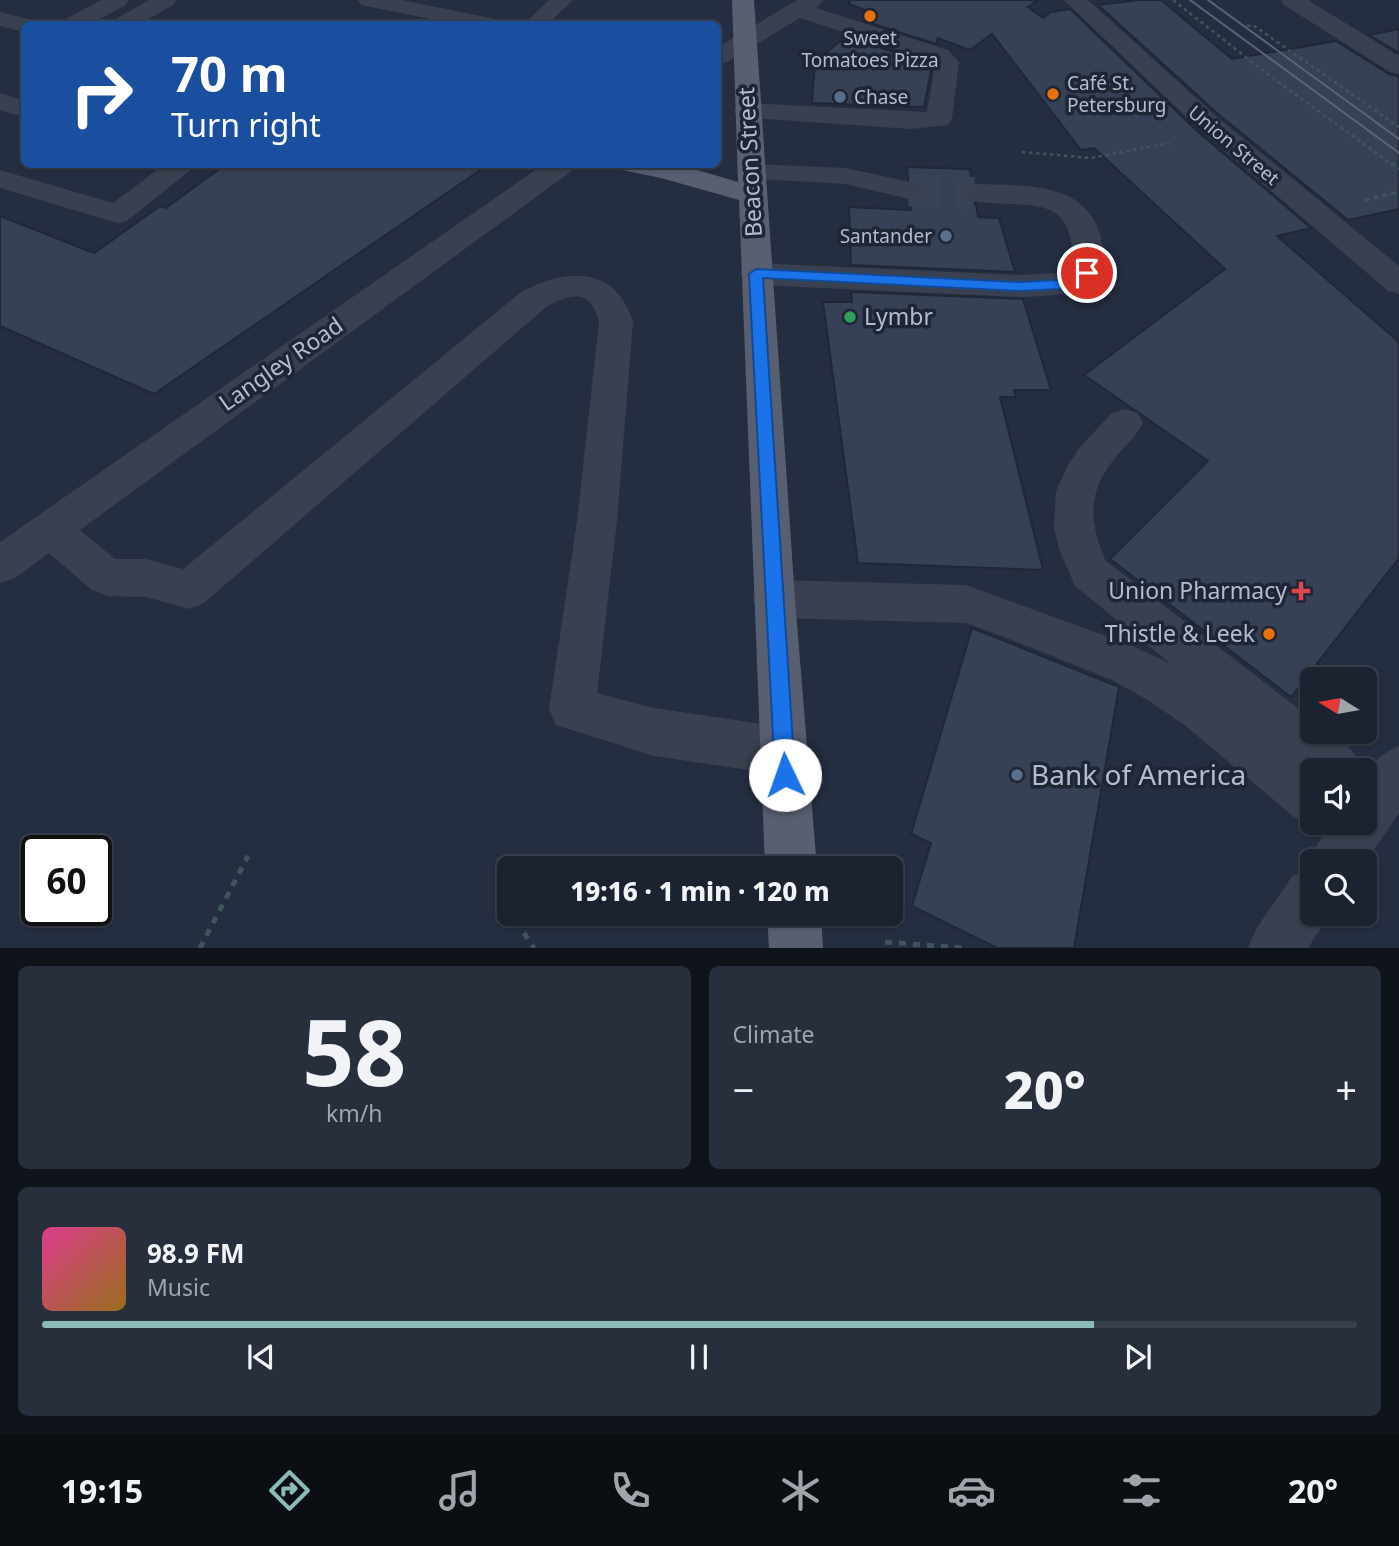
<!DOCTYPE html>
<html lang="en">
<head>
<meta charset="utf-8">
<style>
	:root { --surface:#1b2230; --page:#282f3c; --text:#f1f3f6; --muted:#a0a4ab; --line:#393f4c; --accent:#8bbbb9 }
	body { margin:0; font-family:"Noto Sans",sans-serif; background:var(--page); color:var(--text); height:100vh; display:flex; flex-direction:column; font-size:26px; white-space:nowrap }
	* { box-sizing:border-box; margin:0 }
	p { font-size:23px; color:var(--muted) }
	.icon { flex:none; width:38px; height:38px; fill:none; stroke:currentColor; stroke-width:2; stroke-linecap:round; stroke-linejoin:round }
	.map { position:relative; height:948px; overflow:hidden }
	.drawer { display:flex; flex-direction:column; gap:18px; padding:18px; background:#0f131a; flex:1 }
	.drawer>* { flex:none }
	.top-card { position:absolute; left:21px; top:21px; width:700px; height:147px; border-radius:10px; box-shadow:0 2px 5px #0004,0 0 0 2px var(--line); background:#1a4fa0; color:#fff; overflow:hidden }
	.needle { width:46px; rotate:281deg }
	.buttons { position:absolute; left:1300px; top:667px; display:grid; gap:14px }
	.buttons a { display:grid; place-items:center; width:77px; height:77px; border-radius:10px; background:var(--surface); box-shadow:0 2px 5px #0004,0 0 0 2px var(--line); font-size:35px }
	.speed { position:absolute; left:21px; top:835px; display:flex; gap:14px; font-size:35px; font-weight:700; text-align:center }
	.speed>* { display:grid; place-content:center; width:91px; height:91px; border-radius:50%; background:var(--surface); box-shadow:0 2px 5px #0004,0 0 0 2px var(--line); line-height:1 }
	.speed .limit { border:4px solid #111; border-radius:10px; background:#fff; color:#111 }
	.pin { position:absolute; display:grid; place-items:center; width:60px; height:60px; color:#fff; margin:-30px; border:4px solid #fff; border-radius:50%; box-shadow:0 2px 7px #0007 }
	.me { position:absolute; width:77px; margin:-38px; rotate:357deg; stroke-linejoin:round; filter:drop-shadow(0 0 5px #0008) }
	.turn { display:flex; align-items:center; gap:24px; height:147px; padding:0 35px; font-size:32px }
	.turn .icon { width:91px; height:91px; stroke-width:2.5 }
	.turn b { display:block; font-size:49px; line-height:60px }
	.big { font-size:52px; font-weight:800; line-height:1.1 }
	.drawer .card { flex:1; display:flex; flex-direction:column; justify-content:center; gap:10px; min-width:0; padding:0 24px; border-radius:10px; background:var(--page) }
	.drawer .dial { align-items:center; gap:0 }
	.dial b { font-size:91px; line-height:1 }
	.song { display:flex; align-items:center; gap:21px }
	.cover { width:84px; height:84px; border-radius:10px; background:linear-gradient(135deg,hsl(330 70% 55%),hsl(40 70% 35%)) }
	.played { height:7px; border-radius:4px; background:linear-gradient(90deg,var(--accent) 80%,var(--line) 80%) }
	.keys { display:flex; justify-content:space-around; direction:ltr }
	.heat { display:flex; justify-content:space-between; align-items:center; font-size:38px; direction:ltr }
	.drawer .tiles { flex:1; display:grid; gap:18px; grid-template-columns:1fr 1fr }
	.card:last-child { grid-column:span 2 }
	.trip { position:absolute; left:497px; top:856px; width:406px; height:70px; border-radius:10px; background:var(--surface); box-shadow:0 2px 5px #0004,0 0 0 2px var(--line); font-weight:800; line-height:70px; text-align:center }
	.tab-bar { display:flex; height:112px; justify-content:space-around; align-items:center; background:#0b0e13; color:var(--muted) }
	.tab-bar .icon { width:49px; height:49px }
	.tab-bar .current { color:var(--accent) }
	.tab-bar b { font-size:32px; color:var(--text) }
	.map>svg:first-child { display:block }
	.building { fill:#364156; stroke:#202737; stroke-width:2 }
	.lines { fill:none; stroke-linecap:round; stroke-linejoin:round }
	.minor-tunnel { stroke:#3a4355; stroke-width:32; stroke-dasharray:32 16; stroke-linecap:butt }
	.path-far2 { stroke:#405559; stroke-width:2.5; stroke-dasharray:3.5 3.5; stroke-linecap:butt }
	.path-far1 { stroke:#405559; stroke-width:3.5; stroke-dasharray:4.5 4.5; stroke-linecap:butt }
	.path { stroke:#405559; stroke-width:5; stroke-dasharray:7 7; stroke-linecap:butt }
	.minor { fill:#394050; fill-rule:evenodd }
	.major { fill:#575f70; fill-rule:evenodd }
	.tram { stroke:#5b6477; stroke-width:2 }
	.route { fill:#1a73e8; stroke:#114b97; stroke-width:2 }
	.food-dot { fill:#e8710a; stroke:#1e2535; stroke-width:2.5 }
	.service-dot { fill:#5c6f8a; stroke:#1e2535; stroke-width:2.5 }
	.leisure-dot { fill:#2e9e5b; stroke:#1e2535; stroke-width:2.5 }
	.health-dot { fill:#e0444e; stroke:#1e2535; stroke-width:2.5 }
	.labels { text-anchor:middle; stroke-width:7; stroke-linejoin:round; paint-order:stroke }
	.far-poi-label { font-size:19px; fill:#b5bbca; stroke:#1e2535; text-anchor:start }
	.far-street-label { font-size:19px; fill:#b5bbca; stroke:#1e2535 }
	.street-label { font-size:23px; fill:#b5bbca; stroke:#1e2535 }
	.poi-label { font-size:23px; fill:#b5bbca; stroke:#1e2535; text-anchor:end }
	.near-poi-label { font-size:28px; fill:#b5bbca; stroke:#1e2535; text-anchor:start }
</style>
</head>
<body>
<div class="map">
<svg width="1399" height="948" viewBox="0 0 1399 948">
	<rect width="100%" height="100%" fill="#242e40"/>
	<g class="building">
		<path d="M850,0H1038L1028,7L1043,18L1051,12L1070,9L1196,130L1311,228L1277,236L1399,342V558L1291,697L1110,559L1208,461L1084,375L1225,269L1094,148L1081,150L992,34L970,50L938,38L936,44L864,21L873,13L849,4Z"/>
		<path d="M1139,0H1161L1232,59L1336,41L1389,74L1399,76V209L1348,220L1218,114L1098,5Z"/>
		<path d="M1399,29V53L1369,35Z"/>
		<path d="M846,36L932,65L924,107L812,103L815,62Z"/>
		<path d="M226,164H489L154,394L0,326V216L94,253L160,206L166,208Z"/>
		<path d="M907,167L970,169L972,182L962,186L958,194L964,202L976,204L978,217L999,218L1015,272L851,265L849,207L911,210L910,201L921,197L925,189L920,181L908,179Z"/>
		<path d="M851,292L1023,299L1051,390H1014L1016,397H1000L1043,570L858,563L823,302H852Z"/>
		<path d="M972,628L1119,687L1074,948H997L912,906L931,843L911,834Z"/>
	</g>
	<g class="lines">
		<path class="minor-tunnel" d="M909,190L974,193"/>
		<g class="path-far2">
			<path d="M1173,0L1270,76L1393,165"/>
			<path d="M1247,26L1253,25L1399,127"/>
			<path d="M1022,152L1091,158L1169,143"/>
		</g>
		<g class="path-far1">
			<path d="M1391,163L1399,169"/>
			<path d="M1365,200L1399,192"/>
		</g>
		<g class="path">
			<path d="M524,933L534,948"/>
			<path d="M885,942L962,948"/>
			<path d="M200,948L248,856"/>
		</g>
		<g class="minor">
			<path d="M101,0H129L126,5L90,24H62L66,19Z"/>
			<path d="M149,0H176L173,5L140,24H112L116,19Z"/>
			<path d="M358,0H402L495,19L499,24H456L361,5Z"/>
			<path d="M549,0H573L548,24H524Z"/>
			<path d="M797,0H824L816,8L948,50L959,62L952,119L948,125L911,129L738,117L734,111L738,105L747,103L927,112L935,64L930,60L800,18L727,62L718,64V47Z"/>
			<path d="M1064,0H1088L1216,116L1399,266V294L1388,291L1198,128Z"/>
			<path d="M1281,0H1308L1399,56V74L1390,72L1284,5Z"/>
			<path d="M0,12L32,20L35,24H24V32L0,26Z"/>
			<path d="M0,93L24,101V117L0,110Z"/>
			<path d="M165,164H198L127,221L117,223L0,188V170L113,203Z"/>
			<path d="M544,164H577L573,170L80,530L115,559H146L183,569L521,292C566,268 616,265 633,322L617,521L597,693L654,708L783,727L800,734L807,751L800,768L783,775L654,756L556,725L549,709L577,521L599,322C591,288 570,293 545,308L204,603L189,609L146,597L107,596L92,590L49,553L15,578L0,583V542Z"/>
			<path d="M751,164L846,168L919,184L923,190L919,196L909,199L846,184L741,178L737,172L741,166Z"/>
			<path d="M974,184C1005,185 1041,183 1070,197C1094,210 1104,234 1103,260C1103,267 1104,275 1098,280C1080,296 1043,296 1020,297L756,285L745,281L740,274L745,267L756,263L1020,275L1057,273L1072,267C1077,183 1017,213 964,199L960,193L964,187Z"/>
			<path d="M1125,409L1138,413L1143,423C1137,435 1128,443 1119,453C1088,489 1087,518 1106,561L1312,719V732C1337,732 1354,748 1363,770H1312V822H1315L1312,824L1294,817L1187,727L1151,702L1112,680L1007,638L966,623L774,618L759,613L753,599L759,585L774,580L966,585L1128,644L1171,664L1075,586L1059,549L1054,527L1056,491L1069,463L1080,447L1112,413Z"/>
			<path d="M1399,746V813L1365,863V861H1312V867L1310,861L1318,843L1332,822H1365C1365,786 1360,762 1399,746Z"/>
			<path d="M1312,868V914H1330L1308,948H1248L1256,929L1293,875Z"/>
		</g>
		<g class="major">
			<path d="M732,0H754L795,599L817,868H765L739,200L661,178L622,170L618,164H677L738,182Z"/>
			<path d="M767,914H821L823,948H769Z"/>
		</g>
		<g class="tram">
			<path d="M1190,0L1399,153"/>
			<path d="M1208,0L1399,139"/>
		</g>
	</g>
	<path class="route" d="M756,269L1020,282L1059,280L1087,269L1094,273L1061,289L1020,291L763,278L795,775L792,782L785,785L778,782L775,775L749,274Z"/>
	<g class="food-dot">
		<circle cx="870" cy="16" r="7"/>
		<circle cx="1053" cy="94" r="7"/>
		<circle cx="1269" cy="634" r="7"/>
	</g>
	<g class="service-dot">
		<circle cx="840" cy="97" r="7"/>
		<circle cx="946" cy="236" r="7"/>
		<circle cx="1017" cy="775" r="7"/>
	</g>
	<circle class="leisure-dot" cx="850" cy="317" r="7"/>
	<path class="health-dot" d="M1297.5 580.5h7v7h7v7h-7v7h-7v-7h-7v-7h7z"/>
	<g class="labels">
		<g class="far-poi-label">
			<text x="870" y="45" text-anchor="middle">Sweet<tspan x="870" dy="22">Tomatoes Pizza</tspan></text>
			<text x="1067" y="90">Café St.<tspan x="1067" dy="22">Petersburg</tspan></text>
			<text x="854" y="104">Chase</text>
			<text x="932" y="243" text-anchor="end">Santander</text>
		</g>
		<g class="far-street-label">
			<text transform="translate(1234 145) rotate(40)" y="7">Union Street</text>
		</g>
		<g class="street-label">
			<text transform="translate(750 162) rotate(-93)" y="8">Beacon Street</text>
			<text transform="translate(281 364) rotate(-35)" y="8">Langley Road</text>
		</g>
		<g class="poi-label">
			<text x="864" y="325" text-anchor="start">Lymbr</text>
			<text x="1287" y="599">Union Pharmacy</text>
			<text x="1255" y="642">Thistle &amp; Leek</text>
		</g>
		<g class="near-poi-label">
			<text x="1031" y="785">Bank of America</text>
		</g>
	</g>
</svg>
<div class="buttons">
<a><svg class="needle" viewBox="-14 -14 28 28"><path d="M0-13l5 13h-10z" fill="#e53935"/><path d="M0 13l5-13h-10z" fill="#a0a4ab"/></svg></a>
<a><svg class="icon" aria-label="sound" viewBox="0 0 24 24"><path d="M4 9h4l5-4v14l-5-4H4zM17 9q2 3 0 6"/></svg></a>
<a><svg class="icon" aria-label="search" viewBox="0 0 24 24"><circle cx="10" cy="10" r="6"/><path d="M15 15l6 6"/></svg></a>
</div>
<div class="speed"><div class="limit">60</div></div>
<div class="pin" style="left:1087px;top:273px;background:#d93025"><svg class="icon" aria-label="arrive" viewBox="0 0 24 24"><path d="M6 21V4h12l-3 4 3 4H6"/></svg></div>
<svg class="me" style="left:785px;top:775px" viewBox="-20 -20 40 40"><circle r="19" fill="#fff"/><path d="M0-13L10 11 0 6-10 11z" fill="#1a73e8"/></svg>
<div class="trip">19:16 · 1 min · 120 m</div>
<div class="top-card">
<div class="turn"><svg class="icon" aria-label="right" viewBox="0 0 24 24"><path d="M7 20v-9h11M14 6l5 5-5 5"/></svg><div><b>70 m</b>Turn right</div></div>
</div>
</div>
<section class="drawer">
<div class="tiles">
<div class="card dial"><b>58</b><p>km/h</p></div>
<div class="card"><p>Climate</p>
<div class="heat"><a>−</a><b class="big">20°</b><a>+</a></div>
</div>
<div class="card">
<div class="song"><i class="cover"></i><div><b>98.9 FM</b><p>Music</p></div></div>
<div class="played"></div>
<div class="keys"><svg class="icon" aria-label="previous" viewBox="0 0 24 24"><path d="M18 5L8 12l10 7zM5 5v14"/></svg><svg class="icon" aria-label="pause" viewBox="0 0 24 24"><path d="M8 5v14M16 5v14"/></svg><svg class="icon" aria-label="next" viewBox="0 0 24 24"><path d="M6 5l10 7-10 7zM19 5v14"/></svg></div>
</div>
</div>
</section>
<nav class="tab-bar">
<b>19:15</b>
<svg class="icon current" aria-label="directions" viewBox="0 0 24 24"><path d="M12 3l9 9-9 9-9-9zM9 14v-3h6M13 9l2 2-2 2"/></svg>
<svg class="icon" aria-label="music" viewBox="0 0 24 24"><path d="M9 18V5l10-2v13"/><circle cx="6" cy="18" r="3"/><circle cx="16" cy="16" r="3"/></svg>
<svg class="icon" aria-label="phone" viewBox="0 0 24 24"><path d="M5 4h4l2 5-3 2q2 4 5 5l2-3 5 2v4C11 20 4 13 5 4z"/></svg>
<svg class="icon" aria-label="climate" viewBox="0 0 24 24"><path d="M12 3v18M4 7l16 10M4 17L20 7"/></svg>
<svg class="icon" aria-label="car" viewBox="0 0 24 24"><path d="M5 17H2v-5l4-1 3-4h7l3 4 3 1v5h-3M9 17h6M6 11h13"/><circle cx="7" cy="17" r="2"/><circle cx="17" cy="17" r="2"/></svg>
<svg class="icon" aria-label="filters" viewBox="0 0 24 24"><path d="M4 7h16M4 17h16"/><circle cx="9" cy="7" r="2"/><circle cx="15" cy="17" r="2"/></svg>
<b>20°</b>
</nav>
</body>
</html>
